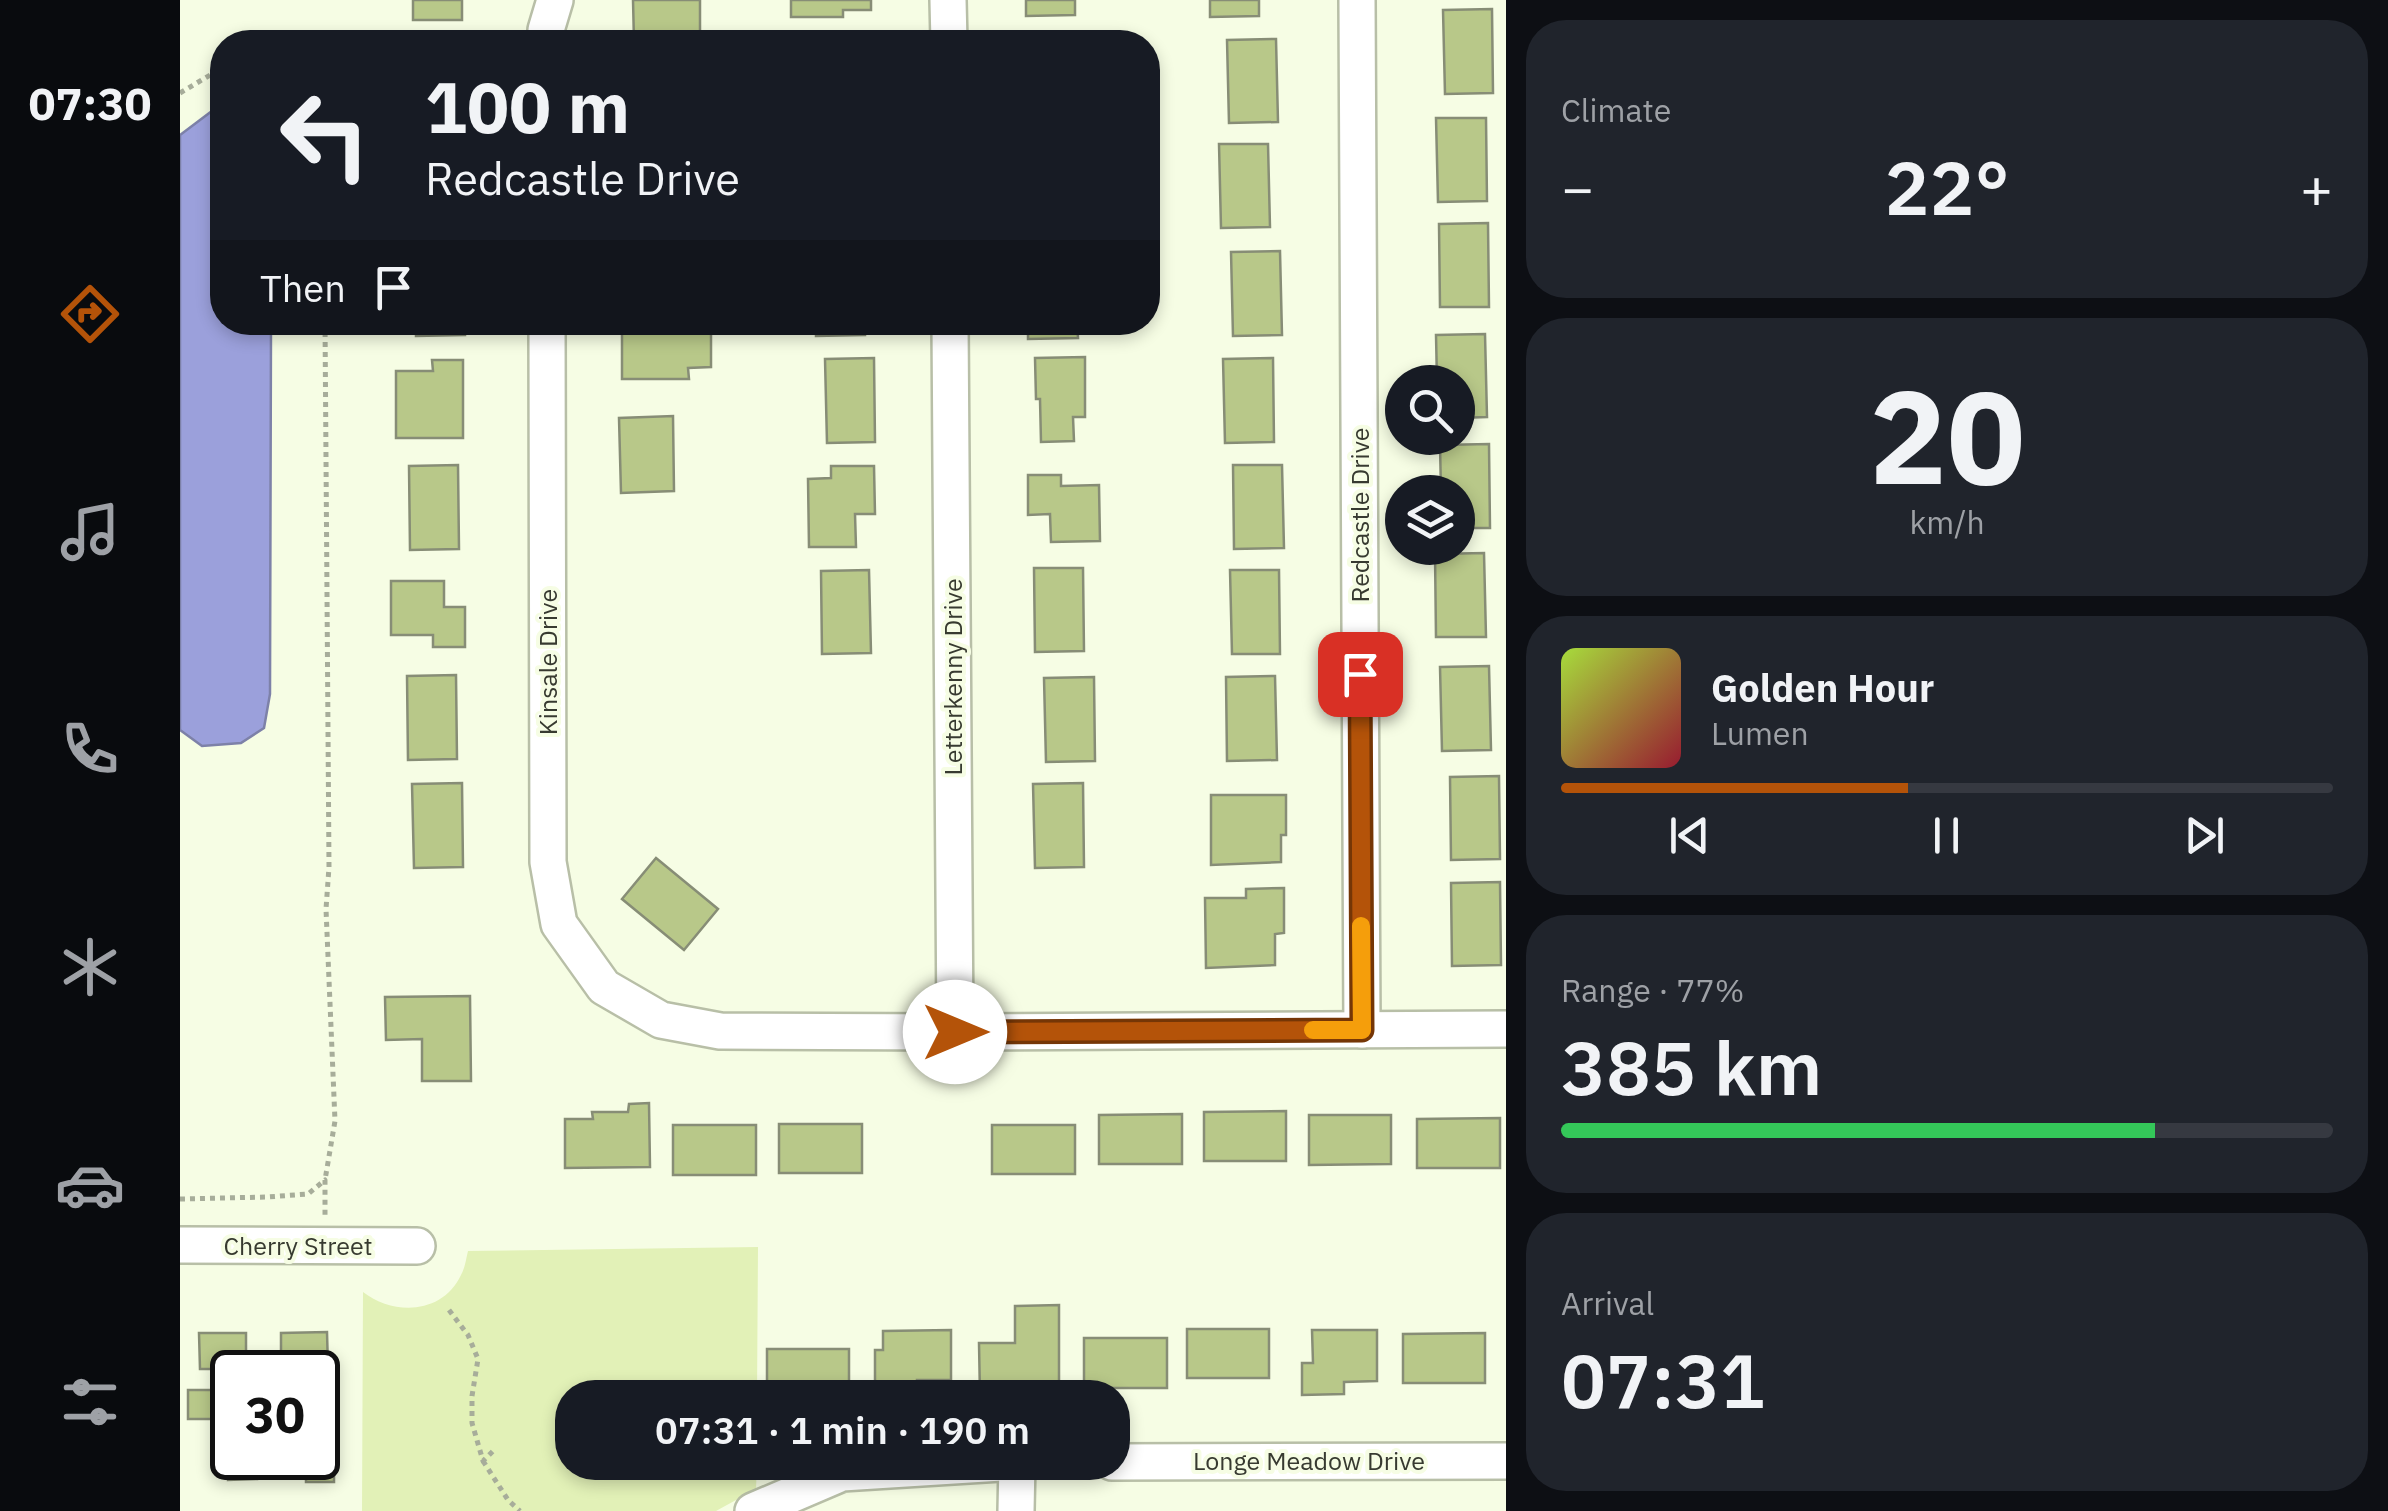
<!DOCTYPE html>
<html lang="en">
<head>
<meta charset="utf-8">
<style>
	:root { --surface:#171b24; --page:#20242c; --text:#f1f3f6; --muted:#9ea1a6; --line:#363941; --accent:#b45309 }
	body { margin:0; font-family:"IBM Plex Sans",sans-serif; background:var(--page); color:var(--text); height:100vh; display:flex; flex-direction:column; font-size:38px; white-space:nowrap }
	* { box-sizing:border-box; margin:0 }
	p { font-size:32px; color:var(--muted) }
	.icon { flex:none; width:55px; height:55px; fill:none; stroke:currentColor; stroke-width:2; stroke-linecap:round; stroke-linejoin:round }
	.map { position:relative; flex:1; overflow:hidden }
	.panel { display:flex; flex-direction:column; gap:20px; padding:20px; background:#0d0f14; width:882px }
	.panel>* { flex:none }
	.top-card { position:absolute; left:30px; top:30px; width:950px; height:305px; border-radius:40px; box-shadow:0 5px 15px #0003; background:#171b24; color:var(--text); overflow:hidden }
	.buttons { position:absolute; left:1205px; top:365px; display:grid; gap:20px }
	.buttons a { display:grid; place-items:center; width:90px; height:90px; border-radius:50%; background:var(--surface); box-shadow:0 5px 15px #0003; font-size:50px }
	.speed { position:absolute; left:30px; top:1350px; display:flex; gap:20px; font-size:50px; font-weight:700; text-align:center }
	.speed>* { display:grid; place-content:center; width:130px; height:130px; border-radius:50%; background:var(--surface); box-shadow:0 5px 15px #0003; line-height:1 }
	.speed .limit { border:5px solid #111; border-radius:15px; background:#fff; color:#111 }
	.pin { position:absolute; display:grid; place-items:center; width:85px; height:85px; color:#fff; margin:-42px; border-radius:20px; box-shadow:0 5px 15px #0006 }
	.me { position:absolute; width:110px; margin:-55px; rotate:90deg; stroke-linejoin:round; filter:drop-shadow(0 0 8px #0008) }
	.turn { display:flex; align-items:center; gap:35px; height:210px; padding:0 50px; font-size:45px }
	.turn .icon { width:130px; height:130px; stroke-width:2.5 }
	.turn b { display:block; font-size:70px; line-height:85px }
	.then { display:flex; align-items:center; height:95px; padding:0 50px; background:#0003; gap:20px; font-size:38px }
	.big { font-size:75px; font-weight:600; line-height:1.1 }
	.panel .tile { flex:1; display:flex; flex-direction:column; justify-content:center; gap:15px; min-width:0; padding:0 35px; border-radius:40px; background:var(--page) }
	.panel .dial { align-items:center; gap:0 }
	.dial b { font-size:130px; line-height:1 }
	.song { display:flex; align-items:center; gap:30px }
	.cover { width:120px; height:120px; border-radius:15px; background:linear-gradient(135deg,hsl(80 70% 55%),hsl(350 70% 35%)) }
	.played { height:10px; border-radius:5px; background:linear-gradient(90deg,var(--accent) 45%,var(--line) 45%) }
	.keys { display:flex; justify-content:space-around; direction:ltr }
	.heat { display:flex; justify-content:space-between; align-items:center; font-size:55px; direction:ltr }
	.charge { height:15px; border-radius:8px; background:linear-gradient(90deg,#34c759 77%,var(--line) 0) }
	.trip { position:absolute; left:375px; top:1380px; width:575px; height:100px; border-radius:40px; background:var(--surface); box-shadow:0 5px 15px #0003; font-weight:600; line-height:100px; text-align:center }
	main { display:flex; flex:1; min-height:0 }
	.tab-bar { display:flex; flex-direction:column; width:180px; justify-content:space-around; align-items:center; background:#090b0e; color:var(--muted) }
	.tab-bar .icon { width:70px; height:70px }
	.tab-bar .selected { color:var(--accent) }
	.tab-bar b { font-size:45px; color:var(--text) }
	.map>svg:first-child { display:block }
	.green { fill:#e2f1b7 }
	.water { fill:#9ba0db; stroke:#7d81a8; stroke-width:2.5 }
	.building { fill:#b8c889; stroke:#878d76; stroke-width:2.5 }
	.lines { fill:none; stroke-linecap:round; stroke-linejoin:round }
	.minor-casing { stroke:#b8bfa7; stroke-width:40 }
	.path { stroke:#a7ad9a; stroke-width:5; stroke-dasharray:5 5; stroke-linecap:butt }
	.minor { stroke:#fff; stroke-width:35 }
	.route-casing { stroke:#753606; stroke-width:25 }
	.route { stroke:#b45309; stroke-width:18 }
	.slow { stroke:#f59e0b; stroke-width:18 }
	.labels { text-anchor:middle; stroke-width:8; stroke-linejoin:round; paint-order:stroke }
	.street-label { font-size:25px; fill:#373a30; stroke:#f6fde4 }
</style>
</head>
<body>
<main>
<nav class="tab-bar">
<b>07:30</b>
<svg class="icon selected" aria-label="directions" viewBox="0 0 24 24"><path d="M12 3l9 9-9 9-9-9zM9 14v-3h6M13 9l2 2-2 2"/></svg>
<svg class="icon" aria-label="music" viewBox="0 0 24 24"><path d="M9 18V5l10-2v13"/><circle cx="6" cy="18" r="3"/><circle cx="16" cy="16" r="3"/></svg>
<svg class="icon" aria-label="phone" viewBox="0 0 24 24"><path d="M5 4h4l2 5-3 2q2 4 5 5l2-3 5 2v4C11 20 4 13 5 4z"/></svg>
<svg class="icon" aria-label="climate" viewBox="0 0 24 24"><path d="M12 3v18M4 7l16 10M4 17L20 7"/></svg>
<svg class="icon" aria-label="car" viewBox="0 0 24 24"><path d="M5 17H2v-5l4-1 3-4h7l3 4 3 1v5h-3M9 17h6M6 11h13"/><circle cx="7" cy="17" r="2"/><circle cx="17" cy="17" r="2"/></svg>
<svg class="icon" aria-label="filters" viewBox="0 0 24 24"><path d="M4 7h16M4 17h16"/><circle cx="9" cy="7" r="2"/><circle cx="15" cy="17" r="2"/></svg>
</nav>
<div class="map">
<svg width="1326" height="1511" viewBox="0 0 1326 1511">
	<rect width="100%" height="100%" fill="#f6fde4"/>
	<path class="green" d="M578,1247L577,1397L392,1398V1462L577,1463L576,1489L536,1511H182L183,1292C214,1316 263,1314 281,1275C285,1268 286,1259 288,1251Z"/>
	<path class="water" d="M42,109V322L91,323L90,694L84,728L61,743L22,746L0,730V135L32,111Z"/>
	<g class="building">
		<rect x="233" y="0" width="49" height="20"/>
		<path d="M453,0H520V42H454Z"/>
		<path d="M611,0H691V10H663V17H611Z"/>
		<path d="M846,0H895V15L846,16Z"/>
		<path d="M1030,0H1079V16L1030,17Z"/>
		<path d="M1312,9L1313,93L1265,94L1263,10Z"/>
		<path d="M1096,39L1098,122L1049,123L1047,40Z"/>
		<path d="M1256,118H1306L1307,201L1258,202Z"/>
		<path d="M1039,144H1088L1090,227L1041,228Z"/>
		<path d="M1308,223L1309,307H1260L1259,224Z"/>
		<path d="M1100,251L1102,335L1053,336L1051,252Z"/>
		<path d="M236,322H285V335L236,336Z"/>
		<path d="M442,322H510V329L531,328V367L508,368L509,379H442Z"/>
		<path d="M636,322H685V335L636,336Z"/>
		<path d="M848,322H897L898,338L848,339Z"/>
		<path d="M1305,334L1307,417L1278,418V382H1257L1256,335Z"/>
		<path d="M905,357V417H893L894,441L861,442L860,399H856L855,358Z"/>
		<path d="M694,358L695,442L647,443L645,359Z"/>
		<path d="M1093,358L1094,442L1045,443L1043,359Z"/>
		<path d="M252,360H283V438H216V371H253Z"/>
		<path d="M493,416L494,491L441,493L439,418Z"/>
		<path d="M1309,444L1310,528H1278V492H1261L1260,445Z"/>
		<path d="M278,465L279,549L230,550L229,466Z"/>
		<path d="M1053,465H1102L1104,548L1054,549Z"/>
		<path d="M651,466H694L695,514H675L676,547H629L628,479L651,478Z"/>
		<path d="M848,475H881V486L919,485L920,541L871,542L870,514L848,515Z"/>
		<path d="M1304,553L1306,637H1256L1255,554Z"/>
		<path d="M854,568H903L904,651L855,652Z"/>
		<path d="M689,570L691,653L642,654L641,571Z"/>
		<path d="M1050,570H1099L1100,654H1052Z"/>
		<path d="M211,581H264V607H285V647H253V635H211Z"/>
		<path d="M1309,666L1311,750L1262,751L1260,667Z"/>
		<path d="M276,675L277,759L228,760L227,676Z"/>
		<path d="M1095,676L1097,760L1047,761L1046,677Z"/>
		<path d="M914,677L915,761L866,762L864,678Z"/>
		<path d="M1319,776L1320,859L1271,860L1270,777Z"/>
		<path d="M282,783L283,867L234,868L232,784Z"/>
		<path d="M903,783L904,867L855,868L853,784Z"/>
		<path d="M1031,795H1106V835H1101V862L1031,865Z"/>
		<path d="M476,858L538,909L504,950L442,899Z"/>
		<path d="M1320,882L1321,965L1272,966L1271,883Z"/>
		<path d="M1104,888V933L1095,934V965L1026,968L1025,898H1066V889Z"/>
		<path d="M290,996L291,1081H242V1039L206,1040L205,997Z"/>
		<path d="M469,1103L470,1167L385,1168V1119H413L412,1112H448L449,1104Z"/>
		<path d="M1106,1111V1161H1024V1112Z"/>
		<path d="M1002,1114V1164H919V1115Z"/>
		<path d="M1129,1115H1211V1164L1129,1165Z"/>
		<path d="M1320,1118V1168H1237V1119Z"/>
		<rect x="599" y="1124" width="83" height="49"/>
		<rect x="493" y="1125" width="83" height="50"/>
		<rect x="812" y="1125" width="83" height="49"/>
		<path d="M879,1305V1391L854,1392V1396H800L799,1343H835V1306Z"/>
		<rect x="1007" y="1329" width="82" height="49"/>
		<path d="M771,1330V1380H737V1398H695V1350H703V1331Z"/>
		<path d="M1132,1330H1197V1381L1164,1382V1394L1122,1395V1363H1133Z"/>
		<path d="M147,1332L148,1368H101V1333Z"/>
		<path d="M19,1333H66V1369H20Z"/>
		<path d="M1305,1333V1383H1223V1334Z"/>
		<rect x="904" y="1338" width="83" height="50"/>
		<rect x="587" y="1349" width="82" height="49"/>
		<rect x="8" y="1390" width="28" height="29"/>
		<path d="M48,1450H52V1458H76L77,1479L48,1480Z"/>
		<path d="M138,1452H154V1482H126V1458H138Z"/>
	</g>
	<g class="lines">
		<defs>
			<g id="minor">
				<path d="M768,0L769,42"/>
				<path d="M1177,0L1182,1030"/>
				<path d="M366,42V30L375,0"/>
				<path d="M367,322L368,862L379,924L424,987L481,1020L540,1031L775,1032L1326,1029"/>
				<path d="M770,322L775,1032"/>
				<path d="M0,1245L237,1246"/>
				<path d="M932,1462L1326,1461"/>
				<path d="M573,1511L662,1473L837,1462"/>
				<path d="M836,1511L837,1462"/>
			</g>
		</defs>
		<use href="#minor" class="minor-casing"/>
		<g class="path">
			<path d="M0,93L42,68"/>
			<path d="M145,322L149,867L146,909L155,1121L145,1180"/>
			<path d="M0,1199L87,1197L128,1194L145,1180V1218"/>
			<path d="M269,1310L288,1335L298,1359L292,1396V1423L303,1461L316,1448"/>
			<path d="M303,1461L328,1500L340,1511"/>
		</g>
		<use href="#minor" class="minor"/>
	</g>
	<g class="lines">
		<defs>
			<path id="route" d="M775,1032L1182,1030L1180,674"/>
		</defs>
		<use href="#route" class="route-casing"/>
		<use href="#route" class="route"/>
		<path class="slow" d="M1133,1030H1182L1181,926"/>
	</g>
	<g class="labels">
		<g class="street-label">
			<text transform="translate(1180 515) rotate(-90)" y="9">Redcastle Drive</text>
			<text transform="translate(368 662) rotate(-90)" y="9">Kinsale Drive</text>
			<text transform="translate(773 677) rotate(-90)" y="9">Letterkenny Drive</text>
			<text x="118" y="1255">Cherry Street</text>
			<text x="1129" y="1470">Longe Meadow Drive</text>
		</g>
	</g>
</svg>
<div class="buttons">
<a><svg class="icon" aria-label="search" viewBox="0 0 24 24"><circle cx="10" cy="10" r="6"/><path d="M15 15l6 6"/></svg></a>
<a><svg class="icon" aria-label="layers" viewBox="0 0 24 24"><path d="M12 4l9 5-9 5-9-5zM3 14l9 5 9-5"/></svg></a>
</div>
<div class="speed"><div class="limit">30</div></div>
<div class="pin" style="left:1180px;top:674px;background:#d93025"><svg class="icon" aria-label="arrive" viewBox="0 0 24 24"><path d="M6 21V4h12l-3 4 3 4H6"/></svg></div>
<svg class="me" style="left:775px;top:1032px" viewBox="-20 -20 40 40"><circle r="19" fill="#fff"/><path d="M0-13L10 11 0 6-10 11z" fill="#b45309"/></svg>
<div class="trip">07:31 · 1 min · 190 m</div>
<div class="top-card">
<div class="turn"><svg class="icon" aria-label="left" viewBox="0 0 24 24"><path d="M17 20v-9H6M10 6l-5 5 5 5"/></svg><div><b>100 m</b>Redcastle Drive</div></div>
<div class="then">Then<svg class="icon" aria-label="arrive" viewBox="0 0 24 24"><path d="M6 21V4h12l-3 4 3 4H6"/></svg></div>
</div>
</div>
<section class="panel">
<div class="tile"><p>Climate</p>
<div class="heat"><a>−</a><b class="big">22°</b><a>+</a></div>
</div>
<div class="tile dial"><b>20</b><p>km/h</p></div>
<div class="tile">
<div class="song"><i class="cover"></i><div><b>Golden Hour</b><p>Lumen</p></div></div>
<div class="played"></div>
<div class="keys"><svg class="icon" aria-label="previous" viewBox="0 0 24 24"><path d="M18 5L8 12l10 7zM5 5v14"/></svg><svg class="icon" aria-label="pause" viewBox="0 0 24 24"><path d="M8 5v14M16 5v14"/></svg><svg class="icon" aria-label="next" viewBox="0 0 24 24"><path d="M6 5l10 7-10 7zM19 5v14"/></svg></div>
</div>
<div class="tile"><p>Range · 77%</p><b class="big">385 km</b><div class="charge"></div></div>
<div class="tile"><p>Arrival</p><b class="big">07:31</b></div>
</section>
</main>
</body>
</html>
